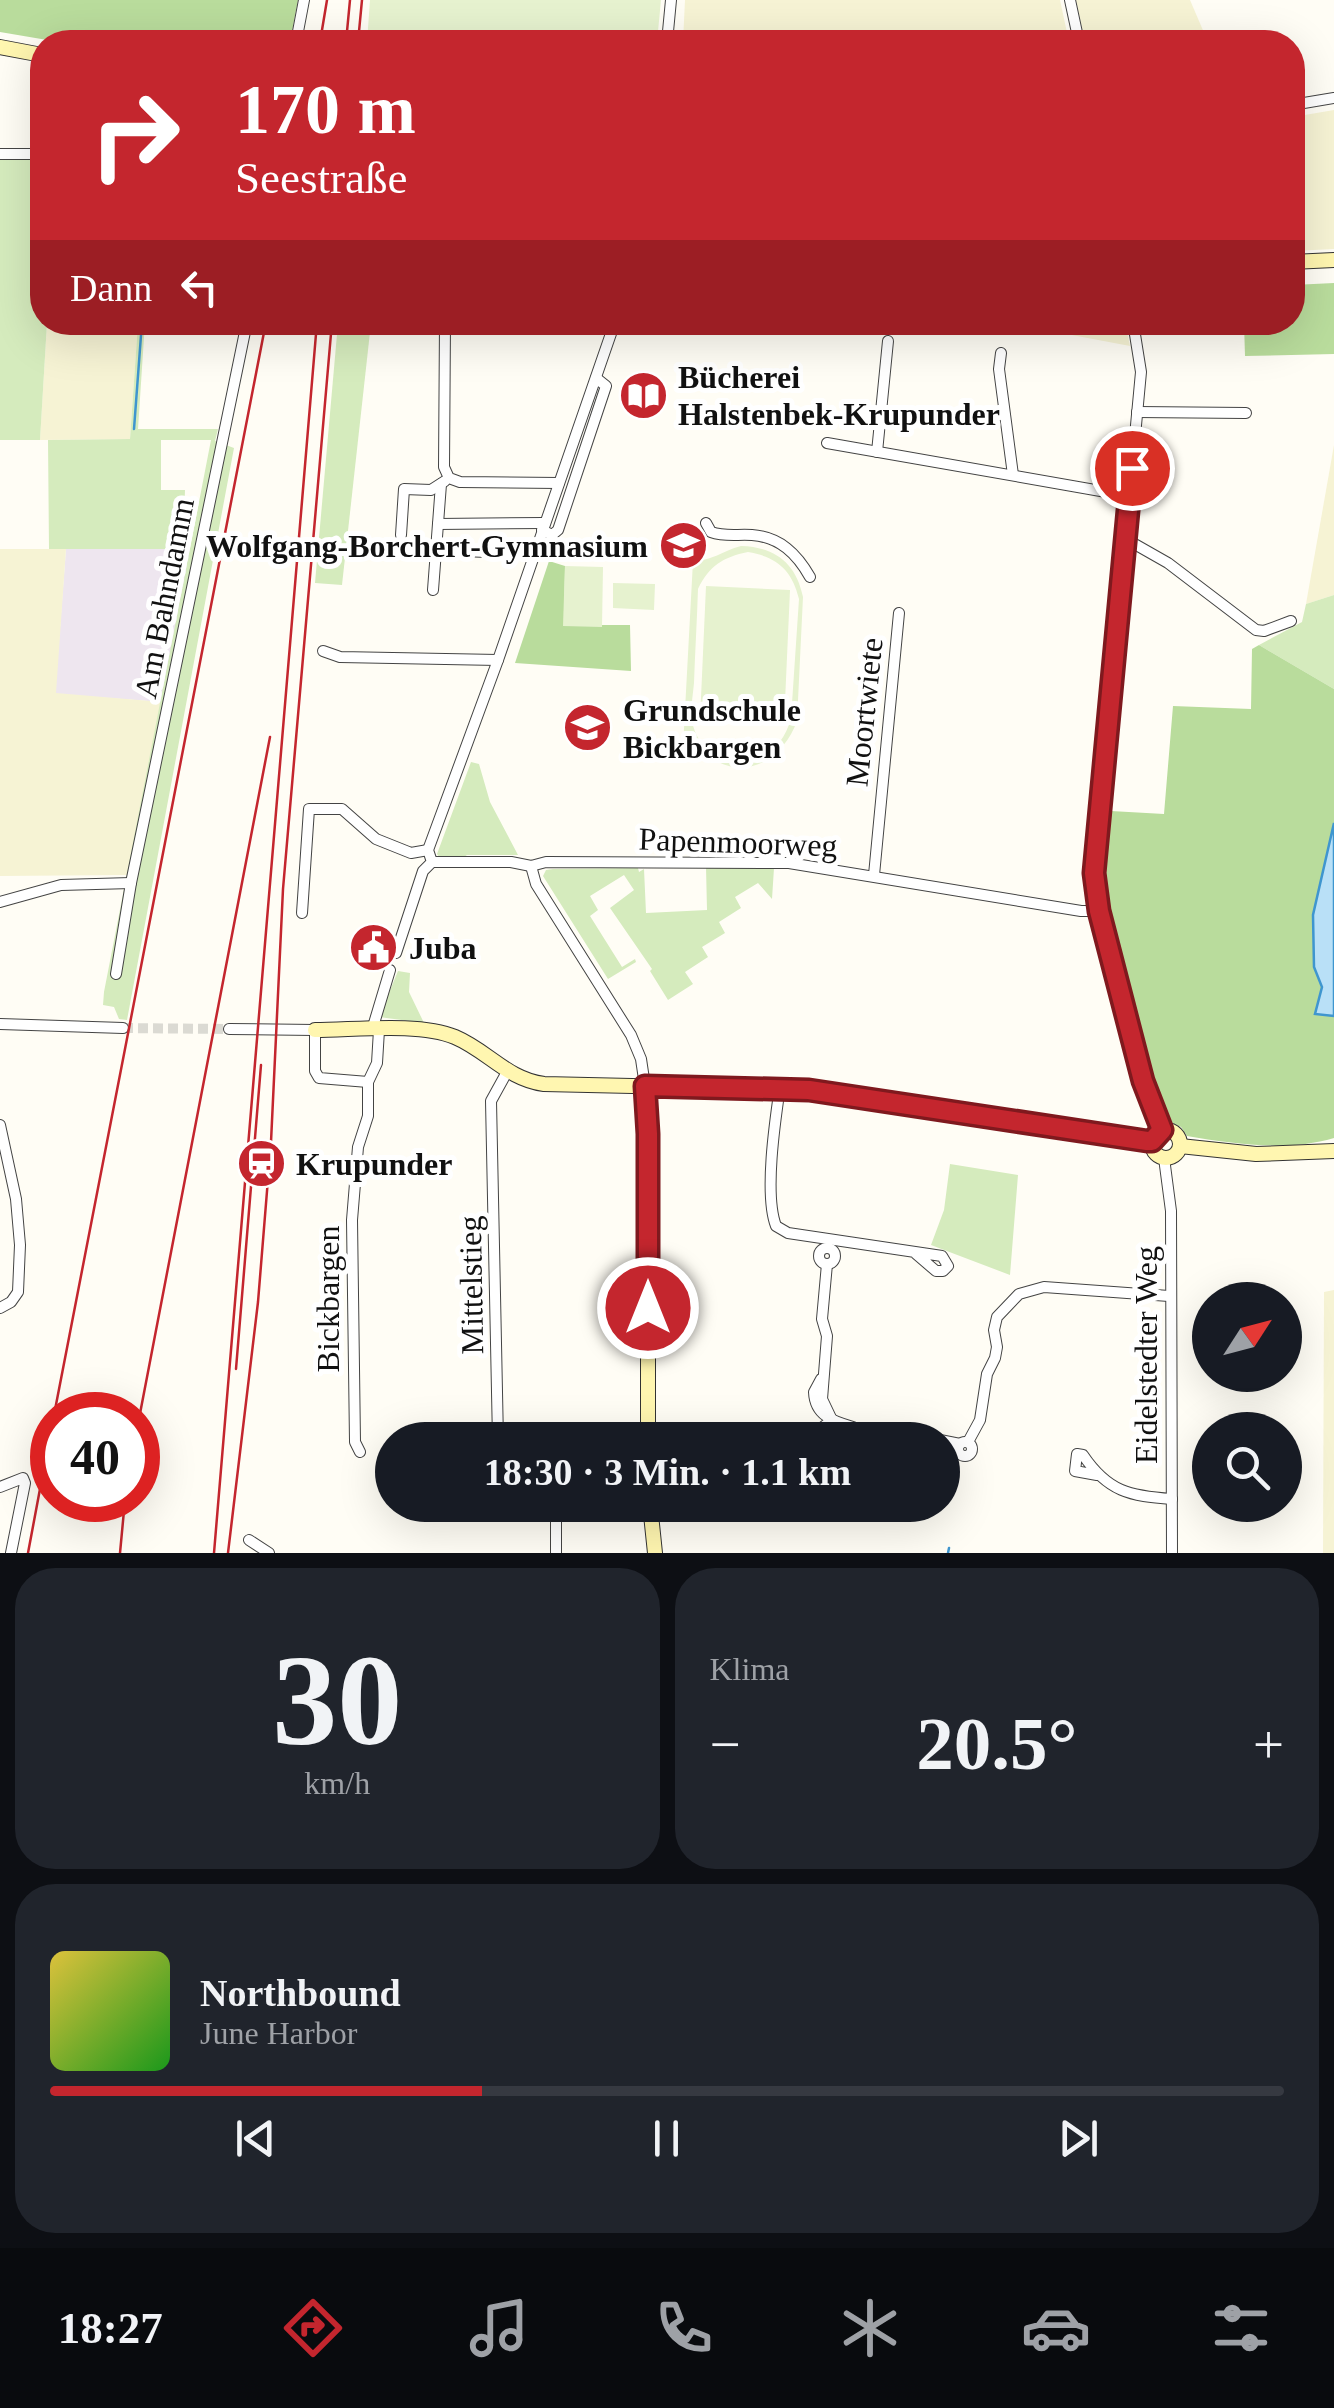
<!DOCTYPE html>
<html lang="de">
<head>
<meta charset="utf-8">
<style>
	:root { --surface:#171b24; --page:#20242c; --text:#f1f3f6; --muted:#9ea1a6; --line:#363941; --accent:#c4262e }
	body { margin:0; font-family:Georgia,serif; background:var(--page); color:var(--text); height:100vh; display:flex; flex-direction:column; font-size:38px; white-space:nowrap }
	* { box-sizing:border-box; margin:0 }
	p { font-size:32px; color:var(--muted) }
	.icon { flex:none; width:55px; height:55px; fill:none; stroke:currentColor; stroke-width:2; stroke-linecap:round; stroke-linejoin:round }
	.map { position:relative; height:1553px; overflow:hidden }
	.details { display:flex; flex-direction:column; gap:15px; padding:15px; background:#0d0f14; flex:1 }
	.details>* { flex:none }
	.banner { position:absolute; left:30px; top:30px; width:1275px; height:305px; border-radius:40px; box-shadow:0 10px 40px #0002; background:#c4262e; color:#fff; overflow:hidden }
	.needle { width:65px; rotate:54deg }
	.tools { position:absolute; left:1192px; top:1282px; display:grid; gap:20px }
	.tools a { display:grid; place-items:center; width:110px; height:110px; border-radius:50%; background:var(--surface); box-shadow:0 10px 40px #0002; font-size:50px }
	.speed { position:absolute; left:30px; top:1392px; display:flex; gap:20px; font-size:50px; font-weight:700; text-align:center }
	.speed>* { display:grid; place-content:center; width:130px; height:130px; border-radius:50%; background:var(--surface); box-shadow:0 10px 40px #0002; line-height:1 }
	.speed .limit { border:15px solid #d22; background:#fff; color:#111 }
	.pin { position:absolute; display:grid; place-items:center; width:85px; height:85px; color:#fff; margin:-42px; border:5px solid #fff; border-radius:50%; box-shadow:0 2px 10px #0007 }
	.me { position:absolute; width:110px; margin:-55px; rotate:0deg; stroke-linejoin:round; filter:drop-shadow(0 0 8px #0008) }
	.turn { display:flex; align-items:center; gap:35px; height:210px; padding:0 40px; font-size:45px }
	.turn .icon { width:130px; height:130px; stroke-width:2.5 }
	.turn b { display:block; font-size:70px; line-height:85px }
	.then { display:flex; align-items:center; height:95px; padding:0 40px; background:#0003; gap:20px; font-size:38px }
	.big { font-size:75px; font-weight:700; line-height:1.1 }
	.details .card { flex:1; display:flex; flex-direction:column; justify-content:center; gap:15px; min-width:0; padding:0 35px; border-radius:40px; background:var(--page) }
	.details .dial { align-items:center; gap:0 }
	.dial b { font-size:130px; line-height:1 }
	.song { display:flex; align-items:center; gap:30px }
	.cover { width:120px; height:120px; border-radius:15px; background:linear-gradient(135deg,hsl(50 70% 55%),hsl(120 70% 35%)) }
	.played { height:10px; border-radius:5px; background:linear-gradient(90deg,var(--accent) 35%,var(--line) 35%) }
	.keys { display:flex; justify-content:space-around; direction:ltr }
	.heat { display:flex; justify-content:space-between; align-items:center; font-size:55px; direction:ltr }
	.details .tiles { flex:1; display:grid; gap:15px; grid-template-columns:1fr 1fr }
	.card:last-child { grid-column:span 2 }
	.trip { position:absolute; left:375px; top:1422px; width:585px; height:100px; border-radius:50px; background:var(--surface); box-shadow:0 10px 40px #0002; font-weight:700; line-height:100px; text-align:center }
	.dock { display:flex; height:160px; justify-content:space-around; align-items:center; background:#090b0e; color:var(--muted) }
	.dock .icon { width:70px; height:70px }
	.dock .active { color:var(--accent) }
	.dock b { font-size:45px; color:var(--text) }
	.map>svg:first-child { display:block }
	.industrial { fill:#eee6ef }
	.farmland { fill:#f6f3d4 }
	.green { fill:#d5ebbd }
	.forest { fill:#b9dc9c }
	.pitch { fill:#e6f2cf; fill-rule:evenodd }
	.water { fill:#b9e0f7; stroke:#3f96cf; stroke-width:2.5 }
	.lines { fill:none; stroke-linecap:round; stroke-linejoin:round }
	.stream { stroke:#3f96cf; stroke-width:2.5 }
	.street-tunnel { stroke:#dbdad3; stroke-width:10; stroke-dasharray:10 5; stroke-linecap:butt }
	.street-casing { stroke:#444; stroke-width:12 }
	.secondary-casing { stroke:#333; stroke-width:16 }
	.street { stroke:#fff; stroke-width:10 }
	.secondary { stroke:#fff6b0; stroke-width:14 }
	.tram { stroke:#c4262e; stroke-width:2.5 }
	.rail { stroke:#c4262e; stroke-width:2.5 }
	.route-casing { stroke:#7f191e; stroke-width:25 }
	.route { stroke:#c4262e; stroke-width:18 }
	.labels { text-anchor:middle; stroke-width:10; stroke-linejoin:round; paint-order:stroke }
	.poi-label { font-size:32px; font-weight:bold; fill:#111; stroke:#fff; text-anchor:start }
	.street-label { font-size:32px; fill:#111; stroke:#fff }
</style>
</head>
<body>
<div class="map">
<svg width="1334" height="1553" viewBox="0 0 1334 1553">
	<rect width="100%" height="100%" fill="#fffdf5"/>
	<path class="industrial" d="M66,549H191L162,702L55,694Z"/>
	<g class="farmland">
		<path d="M685,0H1060L1069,42H683Z"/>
		<path d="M1076,0H1190L1208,42H1085Z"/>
		<path d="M1334,110V249L1293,251V117Z"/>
		<path d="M47,323H138L130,439L40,440Z"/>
		<path d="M1008,323H1125L1130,346Z"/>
		<path d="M1334,445V595L1306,604Z"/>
		<path d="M0,549H66L56,693L162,702L128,875L0,876Z"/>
		<path d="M1334,1290V1553H1323L1324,1292Z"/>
	</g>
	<g class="green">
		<path d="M0,160H42V322L47,323L40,440H0Z"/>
		<path d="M145,322L138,429H218L215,441L234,448L127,1020L119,1019L114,1007L103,1005L104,992L211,440H161V490H185L183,549H49L48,440L130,439L138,323Z"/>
		<path d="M338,323H371L342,585L315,583Z"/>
		<path d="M1334,595V689L1259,645L1302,622L1306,604Z"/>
		<path d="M471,762L479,764L490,802L518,855H467L461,859L439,857L437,854Z"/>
		<path d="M706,867L774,868L772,899L758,883L735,897L741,908L719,922L725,933L702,947L708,957L685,972L693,984L668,1000L650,971L652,969L610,908L634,890L624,875L590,896L598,910L590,916L622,967L635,959L636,962L608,979L543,876L546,870L553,869L638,868L639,872L644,869L646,913L707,910Z"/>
		<path d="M398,971L410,973L409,992L424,1023L379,1017Z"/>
		<path d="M950,1164L1018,1175L1010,1275L931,1245L944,1210Z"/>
	</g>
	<g class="forest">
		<path d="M0,0H298L290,42H59L0,32Z"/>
		<path d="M1334,283V354L1245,356L1244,323L1292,322L1293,285Z"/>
		<path d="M549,561L565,566L564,625H630L631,671L515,663Z"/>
		<path d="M1259,645L1334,689V823L1313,915L1314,967L1322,987L1315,1014L1334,1016V1138C1287,1152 1235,1144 1187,1136L1181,1127L1166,1120L1149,1079L1102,888L1101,853L1111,811L1164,814L1173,706L1251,709L1252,649Z"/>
	</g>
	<g class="pitch">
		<path d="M370,0H661L657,42H367Z"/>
		<path d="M741,546C775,547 796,563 803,597L797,721C785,754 754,779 718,762C701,754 703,748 683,747L693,561C712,561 722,551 741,546ZM748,552C777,557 792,570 799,599L791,718C777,775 705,777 692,722C690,710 693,695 694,683C695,652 697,621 698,589C709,566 723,557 748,552Z"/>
		<path d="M565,566L603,567L602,627L563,626Z"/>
		<path d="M613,583L655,584L654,610L613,608Z"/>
		<path d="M706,586L790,590L784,724L700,720Z"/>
	</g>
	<path class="water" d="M1334,823V1016L1315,1014L1322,987L1314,967L1313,915Z"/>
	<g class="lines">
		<g class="stream">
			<path d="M134,429L142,322"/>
			<path d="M948,1553L949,1548"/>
		</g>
		<path class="street-tunnel" d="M123,1028L229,1029"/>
		<defs>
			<g id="street">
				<path d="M1070,0L1079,42"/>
				<path d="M296,42L304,0"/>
				<path d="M667,42L671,0"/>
				<path d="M1292,105L1334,98"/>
				<path d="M0,154H42"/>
				<path d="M445,322L444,467L449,478L460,482L559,483"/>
				<path d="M1133,322L1141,372L1094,873L1099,911L1143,1081L1162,1130"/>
				<path d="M1001,353L999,369L1013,475"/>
				<path d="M1137,412L1246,413"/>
				<path d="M827,443L1129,496"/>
				<path d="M877,452L888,341"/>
				<path d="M706,523L711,532C725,537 737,534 752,535C780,537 797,554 810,577"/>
				<path d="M438,524L544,523"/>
				<path d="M542,530L552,535L558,530L606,386L596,378"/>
				<path d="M401,535L404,489L431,490L445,481"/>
				<path d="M1124,538L1168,563L1256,630L1264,631L1291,621"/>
				<path d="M436,550L487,552"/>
				<path d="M433,590L441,484"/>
				<path d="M323,651L340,657L498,660"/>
				<path d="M432,862H511L531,866L546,862L789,863L1081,911H1099"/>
				<path d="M531,866L536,884L631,1035L641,1059L645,1086"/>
				<path d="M874,875L899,613"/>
				<path d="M0,902L61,885L131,883"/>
				<path d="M302,913L309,809H342L376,839L411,853L428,850"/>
				<path d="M396,953L423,871L432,862L428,850L498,660L615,322"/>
				<path d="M116,974L131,883L247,322"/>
				<path d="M0,1024L123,1028"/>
				<path d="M229,1029L315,1030V1071L319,1078L368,1082"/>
				<path d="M372,1030L390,970"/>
				<path d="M780,1087C775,1121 764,1195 776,1226L788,1233L942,1256L948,1266L943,1271H936L915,1253"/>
				<path d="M0,1125L16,1199L20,1245L18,1292L11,1302L0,1308"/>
				<path d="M1164,1158L1171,1211L1172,1553"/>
				<circle cx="827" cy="1256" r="8"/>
				<path d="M827,1264L822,1319L827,1336L822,1399L832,1420"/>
				<path d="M821,1379L814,1392C815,1416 833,1421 853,1427L860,1440"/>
				<path d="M498,1440L491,1101L507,1072"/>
				<path d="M787,1440L794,1435L815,1433L832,1420"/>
				<path d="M903,1440L920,1436L960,1444"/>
				<circle cx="965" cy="1449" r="7"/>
				<path d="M968,1442L980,1420L987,1374L995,1358L997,1347L994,1330L997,1317L1019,1294L1044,1287L1169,1296"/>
				<path d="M360,1452L355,1442L352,1220L358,1147L368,1116V1082L377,1063L379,1030"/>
				<path d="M1097,1475L1075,1471L1077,1454L1083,1455C1108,1492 1130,1496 1172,1499"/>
				<path d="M0,1487L23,1478L25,1483L11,1553"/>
				<path d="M556,1505V1553"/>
				<path d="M249,1540L269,1553"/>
			</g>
			<g id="secondary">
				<path d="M0,47L42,55"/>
				<path d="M1292,262L1334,260"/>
				<path d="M315,1030C355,1030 419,1022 455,1037C488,1051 507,1079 544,1084L809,1090L1152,1141"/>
				<path d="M645,1086L648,1135V1440"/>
				<circle cx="1166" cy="1144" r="14"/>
				<path d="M1180,1146L1256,1154L1334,1151"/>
				<path d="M650,1505L655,1553"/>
			</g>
		</defs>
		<use href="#street" class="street-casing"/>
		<use href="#secondary" class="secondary-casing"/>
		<use href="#street" class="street"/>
		<use href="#secondary" class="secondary"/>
		<g class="tram">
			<path d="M358,42L362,0"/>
			<path d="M236,1369L261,1065"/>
			<path d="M228,1553L258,1302L271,1142L283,889L332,322"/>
		</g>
		<g class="rail">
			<path d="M320,42L327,0"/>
			<path d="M346,42L350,0"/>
			<path d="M54,1415L266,322"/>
			<path d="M138,1424L270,737"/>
			<path d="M28,1553L52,1425"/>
			<path d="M120,1553L125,1500"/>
			<path d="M214,1553L317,322"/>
		</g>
	</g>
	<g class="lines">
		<defs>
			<path id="route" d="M648,1308V1134L645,1086L809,1090L1147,1141H1152L1162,1130L1143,1081L1099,911L1094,873L1132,468"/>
		</defs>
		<use href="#route" class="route-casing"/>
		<use href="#route" class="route"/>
	</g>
	<defs>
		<symbol id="library-disc" viewBox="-11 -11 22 22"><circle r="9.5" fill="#c4262e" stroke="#fff"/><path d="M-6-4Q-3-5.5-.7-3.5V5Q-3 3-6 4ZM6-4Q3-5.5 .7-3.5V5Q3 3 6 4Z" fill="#fff"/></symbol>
		<symbol id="school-disc" viewBox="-11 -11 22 22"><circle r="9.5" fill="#c4262e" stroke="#fff"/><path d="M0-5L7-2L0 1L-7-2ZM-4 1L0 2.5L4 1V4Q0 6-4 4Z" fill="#fff"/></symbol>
		<symbol id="civic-disc" viewBox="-11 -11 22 22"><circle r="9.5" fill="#c4262e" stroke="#fff"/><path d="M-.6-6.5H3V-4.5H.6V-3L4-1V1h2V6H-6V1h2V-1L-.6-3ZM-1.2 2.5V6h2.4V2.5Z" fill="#fff"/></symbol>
		<symbol id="station-disc" viewBox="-11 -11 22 22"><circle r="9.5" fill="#c4262e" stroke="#fff"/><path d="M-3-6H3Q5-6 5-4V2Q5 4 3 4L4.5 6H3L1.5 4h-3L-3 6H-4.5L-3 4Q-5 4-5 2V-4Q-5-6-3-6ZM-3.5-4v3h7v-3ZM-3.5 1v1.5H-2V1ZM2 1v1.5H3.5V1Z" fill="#fff"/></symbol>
	</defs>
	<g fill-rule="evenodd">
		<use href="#library-disc" x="616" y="368" width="55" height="55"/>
		<use href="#school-disc" x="656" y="518" width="55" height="55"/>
		<use href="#school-disc" x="560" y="700" width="55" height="55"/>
		<use href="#civic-disc" x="346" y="920" width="55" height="55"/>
		<use href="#station-disc" x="234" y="1136" width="55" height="55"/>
	</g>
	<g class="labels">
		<g class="poi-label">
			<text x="678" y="388">Bücherei<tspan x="678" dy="37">Halstenbek-Krupunder</tspan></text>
			<text x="648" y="557" text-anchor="end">Wolfgang-Borchert-Gymnasium</text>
			<text x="623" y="721">Grundschule<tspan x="623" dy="37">Bickbargen</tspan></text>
			<text x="409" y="959">Juba</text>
			<text x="296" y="1175">Krupunder</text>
		</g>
		<g class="street-label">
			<text transform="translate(164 598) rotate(-79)" y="11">Am Bahndamm</text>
			<text transform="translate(864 712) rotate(-84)" y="11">Moortwiete</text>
			<text transform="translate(738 842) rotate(2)" y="11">Papenmoorweg</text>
			<text transform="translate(471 1285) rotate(-91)" y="11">Mittelstieg</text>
			<text transform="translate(328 1299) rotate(-90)" y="11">Bickbargen</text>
			<text transform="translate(1146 1355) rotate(-90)" y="11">Eidelstedter Weg</text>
		</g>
	</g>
</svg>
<div class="tools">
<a><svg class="needle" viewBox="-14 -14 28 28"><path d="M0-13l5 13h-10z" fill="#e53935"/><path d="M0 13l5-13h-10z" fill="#9ea1a6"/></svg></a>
<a><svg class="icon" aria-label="search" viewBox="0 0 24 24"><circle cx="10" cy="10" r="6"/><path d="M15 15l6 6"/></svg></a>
</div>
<div class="speed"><div class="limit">40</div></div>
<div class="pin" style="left:1132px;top:468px;background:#d93025"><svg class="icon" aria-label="arrive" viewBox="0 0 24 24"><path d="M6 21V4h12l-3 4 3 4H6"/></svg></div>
<svg class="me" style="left:648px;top:1308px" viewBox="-20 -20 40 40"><circle r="17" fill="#c4262e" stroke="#fff" stroke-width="3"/><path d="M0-11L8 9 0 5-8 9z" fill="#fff"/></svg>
<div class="trip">18:30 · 3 Min. · 1.1 km</div>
<div class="banner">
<div class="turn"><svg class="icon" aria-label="right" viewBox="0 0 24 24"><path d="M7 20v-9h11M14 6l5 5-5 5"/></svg><div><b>170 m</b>Seestraße</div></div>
<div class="then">Dann<svg class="icon" aria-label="left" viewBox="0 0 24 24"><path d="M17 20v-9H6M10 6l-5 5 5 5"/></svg></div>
</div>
</div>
<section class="details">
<div class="tiles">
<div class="card dial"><b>30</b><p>km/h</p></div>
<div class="card"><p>Klima</p>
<div class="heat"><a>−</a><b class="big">20.5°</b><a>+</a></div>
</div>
<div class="card">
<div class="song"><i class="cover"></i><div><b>Northbound</b><p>June Harbor</p></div></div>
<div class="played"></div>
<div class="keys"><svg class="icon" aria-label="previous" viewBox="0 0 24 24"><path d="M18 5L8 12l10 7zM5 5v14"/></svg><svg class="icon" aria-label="pause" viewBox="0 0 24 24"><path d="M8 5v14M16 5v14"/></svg><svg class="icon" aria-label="next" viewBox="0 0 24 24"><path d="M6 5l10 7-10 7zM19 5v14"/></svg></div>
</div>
</div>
</section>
<nav class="dock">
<b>18:27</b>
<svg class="icon active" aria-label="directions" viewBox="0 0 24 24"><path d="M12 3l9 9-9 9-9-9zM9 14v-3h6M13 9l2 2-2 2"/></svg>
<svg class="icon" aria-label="music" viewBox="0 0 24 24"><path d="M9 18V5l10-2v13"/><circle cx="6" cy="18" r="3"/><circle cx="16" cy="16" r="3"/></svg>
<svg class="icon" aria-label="phone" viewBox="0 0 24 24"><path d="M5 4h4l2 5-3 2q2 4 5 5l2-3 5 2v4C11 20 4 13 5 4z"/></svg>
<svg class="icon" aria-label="climate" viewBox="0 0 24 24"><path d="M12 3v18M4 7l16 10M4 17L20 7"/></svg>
<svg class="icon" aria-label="car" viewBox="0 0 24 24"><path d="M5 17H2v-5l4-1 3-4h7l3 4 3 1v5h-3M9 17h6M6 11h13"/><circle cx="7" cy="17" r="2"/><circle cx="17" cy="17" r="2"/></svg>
<svg class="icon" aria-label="filters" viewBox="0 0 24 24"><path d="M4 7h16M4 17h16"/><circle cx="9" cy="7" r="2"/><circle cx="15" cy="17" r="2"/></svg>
</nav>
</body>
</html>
